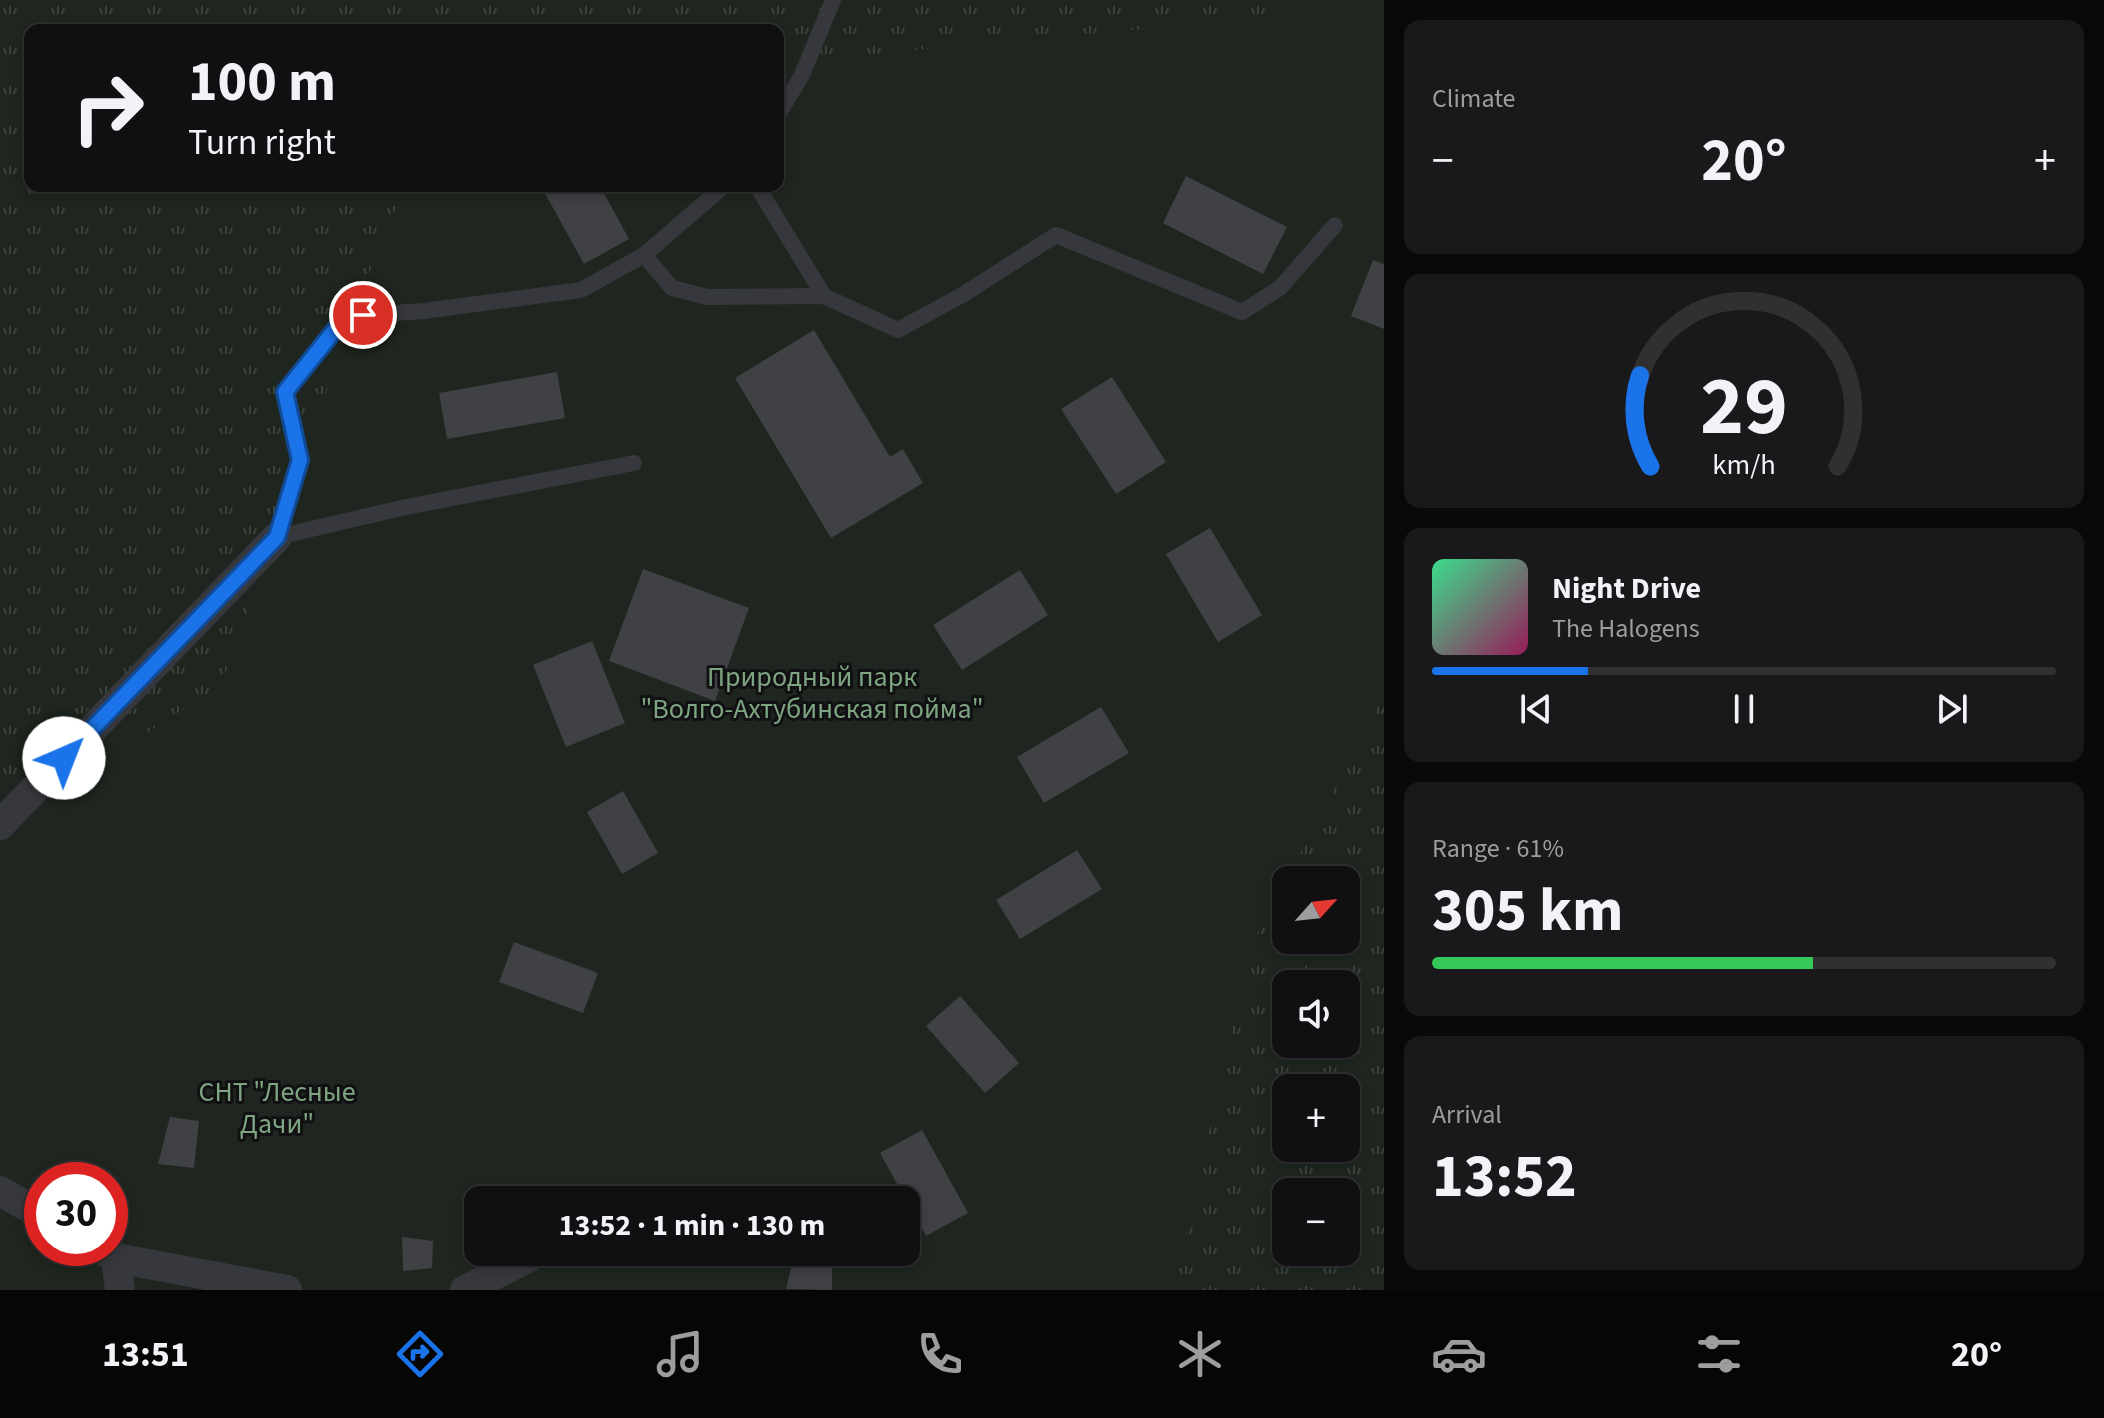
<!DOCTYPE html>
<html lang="en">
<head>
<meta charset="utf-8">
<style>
	:root { --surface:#101012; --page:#19191b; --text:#f1f3f6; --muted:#9c9d9f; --line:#303032; --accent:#1a73e8 }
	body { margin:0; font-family:"Source Sans 3",sans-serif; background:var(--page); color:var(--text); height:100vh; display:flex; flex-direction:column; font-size:30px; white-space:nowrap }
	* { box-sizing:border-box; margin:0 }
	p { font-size:26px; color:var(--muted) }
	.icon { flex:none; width:44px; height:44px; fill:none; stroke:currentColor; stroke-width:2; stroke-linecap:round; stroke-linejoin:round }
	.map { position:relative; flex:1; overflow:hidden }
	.panel { display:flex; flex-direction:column; gap:20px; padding:20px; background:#09090a; width:720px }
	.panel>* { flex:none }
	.top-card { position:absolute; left:24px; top:24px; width:760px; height:168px; border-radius:16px; box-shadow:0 4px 12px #0003,0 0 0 2px var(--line); background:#101012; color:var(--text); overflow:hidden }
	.needle { width:52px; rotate:63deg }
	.fabs { position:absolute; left:1272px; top:866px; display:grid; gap:16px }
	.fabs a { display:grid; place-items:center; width:88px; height:88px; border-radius:16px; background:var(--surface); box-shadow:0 4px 12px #0003,0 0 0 2px var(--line); font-size:40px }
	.speed { position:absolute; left:24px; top:1162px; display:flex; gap:16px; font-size:40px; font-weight:700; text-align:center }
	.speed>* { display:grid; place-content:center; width:104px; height:104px; border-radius:50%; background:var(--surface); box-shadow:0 4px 12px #0003,0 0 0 2px var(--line); line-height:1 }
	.speed .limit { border:12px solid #d22; background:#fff; color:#111 }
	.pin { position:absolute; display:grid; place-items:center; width:68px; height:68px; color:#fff; margin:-34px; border:4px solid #fff; border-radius:50%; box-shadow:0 2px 8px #0007 }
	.me { position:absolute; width:88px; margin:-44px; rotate:44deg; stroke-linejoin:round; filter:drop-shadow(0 0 6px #0008) }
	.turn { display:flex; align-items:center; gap:28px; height:168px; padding:0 32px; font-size:36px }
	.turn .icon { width:104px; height:104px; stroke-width:2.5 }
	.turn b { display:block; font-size:56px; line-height:68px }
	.big { font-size:60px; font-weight:700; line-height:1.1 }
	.panel .card { flex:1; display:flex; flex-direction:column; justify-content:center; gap:12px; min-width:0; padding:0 28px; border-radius:16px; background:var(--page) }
	.panel .dial { align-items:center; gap:0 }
	.dial svg { height:208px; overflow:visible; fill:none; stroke:var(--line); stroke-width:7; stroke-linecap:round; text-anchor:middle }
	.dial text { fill:var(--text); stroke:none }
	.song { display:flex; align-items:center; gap:24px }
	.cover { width:96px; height:96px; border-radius:12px; background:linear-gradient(135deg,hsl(150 70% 55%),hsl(330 70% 35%)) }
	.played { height:8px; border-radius:4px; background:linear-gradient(90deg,var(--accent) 25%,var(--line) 25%) }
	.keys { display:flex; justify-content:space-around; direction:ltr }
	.heat { display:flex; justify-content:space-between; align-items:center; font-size:44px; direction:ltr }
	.charge { height:12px; border-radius:6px; background:linear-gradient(90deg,#34c759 61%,var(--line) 0) }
	.trip { position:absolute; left:464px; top:1186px; width:456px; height:80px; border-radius:16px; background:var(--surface); box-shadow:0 4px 12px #0003,0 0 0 2px var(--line); font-weight:700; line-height:80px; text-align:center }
	.dock { display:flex; height:128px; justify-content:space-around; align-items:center; background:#060607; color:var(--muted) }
	.dock .icon { width:56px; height:56px }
	.dock .current { color:var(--accent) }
	.dock b { font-size:36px; color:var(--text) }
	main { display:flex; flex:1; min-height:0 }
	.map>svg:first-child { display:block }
	.park { fill:url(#park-tufts); fill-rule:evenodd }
	.garden { fill:#1e261f; fill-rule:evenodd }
	.building { fill:#404145 }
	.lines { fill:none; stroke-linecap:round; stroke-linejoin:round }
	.lane { stroke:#37383d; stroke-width:16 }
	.street { stroke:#37383d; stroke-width:30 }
	.route-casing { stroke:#114b97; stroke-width:20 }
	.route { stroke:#1a73e8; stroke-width:14 }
	.labels { text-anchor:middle; stroke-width:6; stroke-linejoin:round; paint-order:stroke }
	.park-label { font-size:28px; fill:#7ea481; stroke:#111113 }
</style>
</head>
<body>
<main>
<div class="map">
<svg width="1384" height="1290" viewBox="0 0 1384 1290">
	<defs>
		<pattern id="park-tufts" width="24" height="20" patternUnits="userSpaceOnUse" patternTransform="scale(2)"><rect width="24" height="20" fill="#1e261f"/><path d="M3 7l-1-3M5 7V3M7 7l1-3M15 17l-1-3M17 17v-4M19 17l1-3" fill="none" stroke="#3c433d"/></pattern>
	</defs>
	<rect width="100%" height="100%" fill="#161618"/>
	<path class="park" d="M0,0H1384V1290H0ZM30,30H778V186H30ZM1286,880H1346V940H1286ZM1286,984H1346V1044H1286ZM1286,1088H1346V1148H1286ZM42,1180H110V1248H42ZM1286,1192H1346V1252H1286ZM478,1200H906V1252H478Z"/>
	<path class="garden" d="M1309,0H1384V695L1250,947L1174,1290H0V796L94,704L145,734L221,685L390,215L431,186H778V63L1258,18ZM42,1180H110V1248H42ZM478,1200H906V1252H478Z"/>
	<g class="building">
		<path d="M1186,176L1287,227L1263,274L1163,223Z"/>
		<path d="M541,186H600L629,239L584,264Z"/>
		<path d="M1373,260L1384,264V329L1351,316Z"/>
		<path d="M814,330L890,457L903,449L923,483L831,538L735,378Z"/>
		<path d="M557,372L565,418L447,439L439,393Z"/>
		<path d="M1112,377L1166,462L1116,494L1061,409Z"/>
		<path d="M1210,528L1262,615L1218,642L1166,554Z"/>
		<path d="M643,569L749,608L715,701L609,661Z"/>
		<path d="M1020,570L1048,615L962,670L933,625Z"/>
		<path d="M592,641L625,723L566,747L533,665Z"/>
		<path d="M1101,707L1129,753L1044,803L1017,757Z"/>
		<path d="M623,791L658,853L622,874L587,812Z"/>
		<path d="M1077,850L1102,889L1020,939L996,900Z"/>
		<path d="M514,942L598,973L583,1013L499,982Z"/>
		<path d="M960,996L1019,1063L985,1093L926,1026Z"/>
		<path d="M170,1117L199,1121L194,1168L158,1164Z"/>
		<path d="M922,1130L968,1213L926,1236L880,1153Z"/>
		<path d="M402,1237L433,1241L432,1268L403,1271Z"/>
		<path d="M795,1252H806L832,1264V1290L786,1289Z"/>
	</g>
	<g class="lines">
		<g class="lane">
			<path d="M778,115L802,75L833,0"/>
			<path d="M757,186L824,296"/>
			<path d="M644,255L672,288L707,297L824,296L898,330L964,294L1056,235L1242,312L1280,288L1335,225"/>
			<path d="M634,463L406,507L277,537L300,460L285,392L346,316L424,311L581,290L644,255L724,186"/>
		</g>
		<g class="street">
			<path d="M0,825L277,537"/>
			<path d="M0,1191L42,1215"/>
			<path d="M99,1248L116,1258L287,1290"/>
			<path d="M116,1258L120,1290"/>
			<path d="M465,1290L539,1252"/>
		</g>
	</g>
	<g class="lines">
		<defs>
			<path id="route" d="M64,758L277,537L300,460L285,392L346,316L363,315"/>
		</defs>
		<use href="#route" class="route-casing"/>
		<use href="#route" class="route"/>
	</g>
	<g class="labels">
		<g class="park-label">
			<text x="812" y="686">Природный парк<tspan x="812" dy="32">"Волго-Ахтубинская пойма"</tspan></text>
			<text x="277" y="1101">СНТ "Лесные<tspan x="277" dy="32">Дачи"</tspan></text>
		</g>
	</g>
</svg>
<div class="fabs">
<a><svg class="needle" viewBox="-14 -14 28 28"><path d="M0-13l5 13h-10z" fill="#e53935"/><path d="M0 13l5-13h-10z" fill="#9c9d9f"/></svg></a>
<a><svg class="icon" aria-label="sound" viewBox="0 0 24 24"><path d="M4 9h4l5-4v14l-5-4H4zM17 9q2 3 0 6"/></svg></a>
<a>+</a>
<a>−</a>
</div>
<div class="speed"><div class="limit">30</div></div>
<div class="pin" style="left:363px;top:315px;background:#d93025"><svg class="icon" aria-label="arrive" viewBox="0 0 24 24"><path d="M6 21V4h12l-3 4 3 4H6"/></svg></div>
<svg class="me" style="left:64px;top:758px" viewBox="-20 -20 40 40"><circle r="19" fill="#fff"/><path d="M0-13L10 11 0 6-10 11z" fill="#1a73e8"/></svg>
<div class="trip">13:52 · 1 min · 130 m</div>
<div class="top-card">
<div class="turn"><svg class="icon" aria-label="right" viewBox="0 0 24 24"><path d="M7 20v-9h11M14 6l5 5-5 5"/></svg><div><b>100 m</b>Turn right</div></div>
</div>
</div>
<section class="panel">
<div class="card"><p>Climate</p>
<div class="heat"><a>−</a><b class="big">20°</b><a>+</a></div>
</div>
<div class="card dial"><svg viewBox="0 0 100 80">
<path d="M14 69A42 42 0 1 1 86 69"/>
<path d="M14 69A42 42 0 0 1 10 34" stroke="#1a73e8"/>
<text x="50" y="56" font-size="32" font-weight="700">29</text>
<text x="50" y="72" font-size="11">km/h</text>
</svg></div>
<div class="card">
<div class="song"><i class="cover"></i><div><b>Night Drive</b><p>The Halogens</p></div></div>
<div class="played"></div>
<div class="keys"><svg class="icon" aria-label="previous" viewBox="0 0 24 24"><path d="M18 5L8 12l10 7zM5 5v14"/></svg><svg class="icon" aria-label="pause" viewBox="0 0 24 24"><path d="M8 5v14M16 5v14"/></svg><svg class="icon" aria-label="next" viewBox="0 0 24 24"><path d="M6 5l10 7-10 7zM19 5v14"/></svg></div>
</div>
<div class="card"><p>Range · 61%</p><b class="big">305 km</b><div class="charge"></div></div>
<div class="card"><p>Arrival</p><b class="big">13:52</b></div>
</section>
</main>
<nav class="dock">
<b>13:51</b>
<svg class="icon current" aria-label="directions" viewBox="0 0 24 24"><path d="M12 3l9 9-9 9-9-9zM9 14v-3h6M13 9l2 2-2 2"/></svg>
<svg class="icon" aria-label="music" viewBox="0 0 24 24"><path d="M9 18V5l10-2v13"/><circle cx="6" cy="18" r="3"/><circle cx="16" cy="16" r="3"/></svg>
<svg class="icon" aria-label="phone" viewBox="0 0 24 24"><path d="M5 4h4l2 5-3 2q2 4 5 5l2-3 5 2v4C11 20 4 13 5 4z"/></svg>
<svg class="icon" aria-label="climate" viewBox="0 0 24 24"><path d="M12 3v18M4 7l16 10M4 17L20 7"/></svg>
<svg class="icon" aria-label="car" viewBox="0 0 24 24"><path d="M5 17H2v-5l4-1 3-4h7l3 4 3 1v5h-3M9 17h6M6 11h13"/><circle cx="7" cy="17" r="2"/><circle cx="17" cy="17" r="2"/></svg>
<svg class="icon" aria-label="filters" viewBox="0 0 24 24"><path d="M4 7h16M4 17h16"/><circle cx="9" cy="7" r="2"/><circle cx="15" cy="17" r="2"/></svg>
<b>20°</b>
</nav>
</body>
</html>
